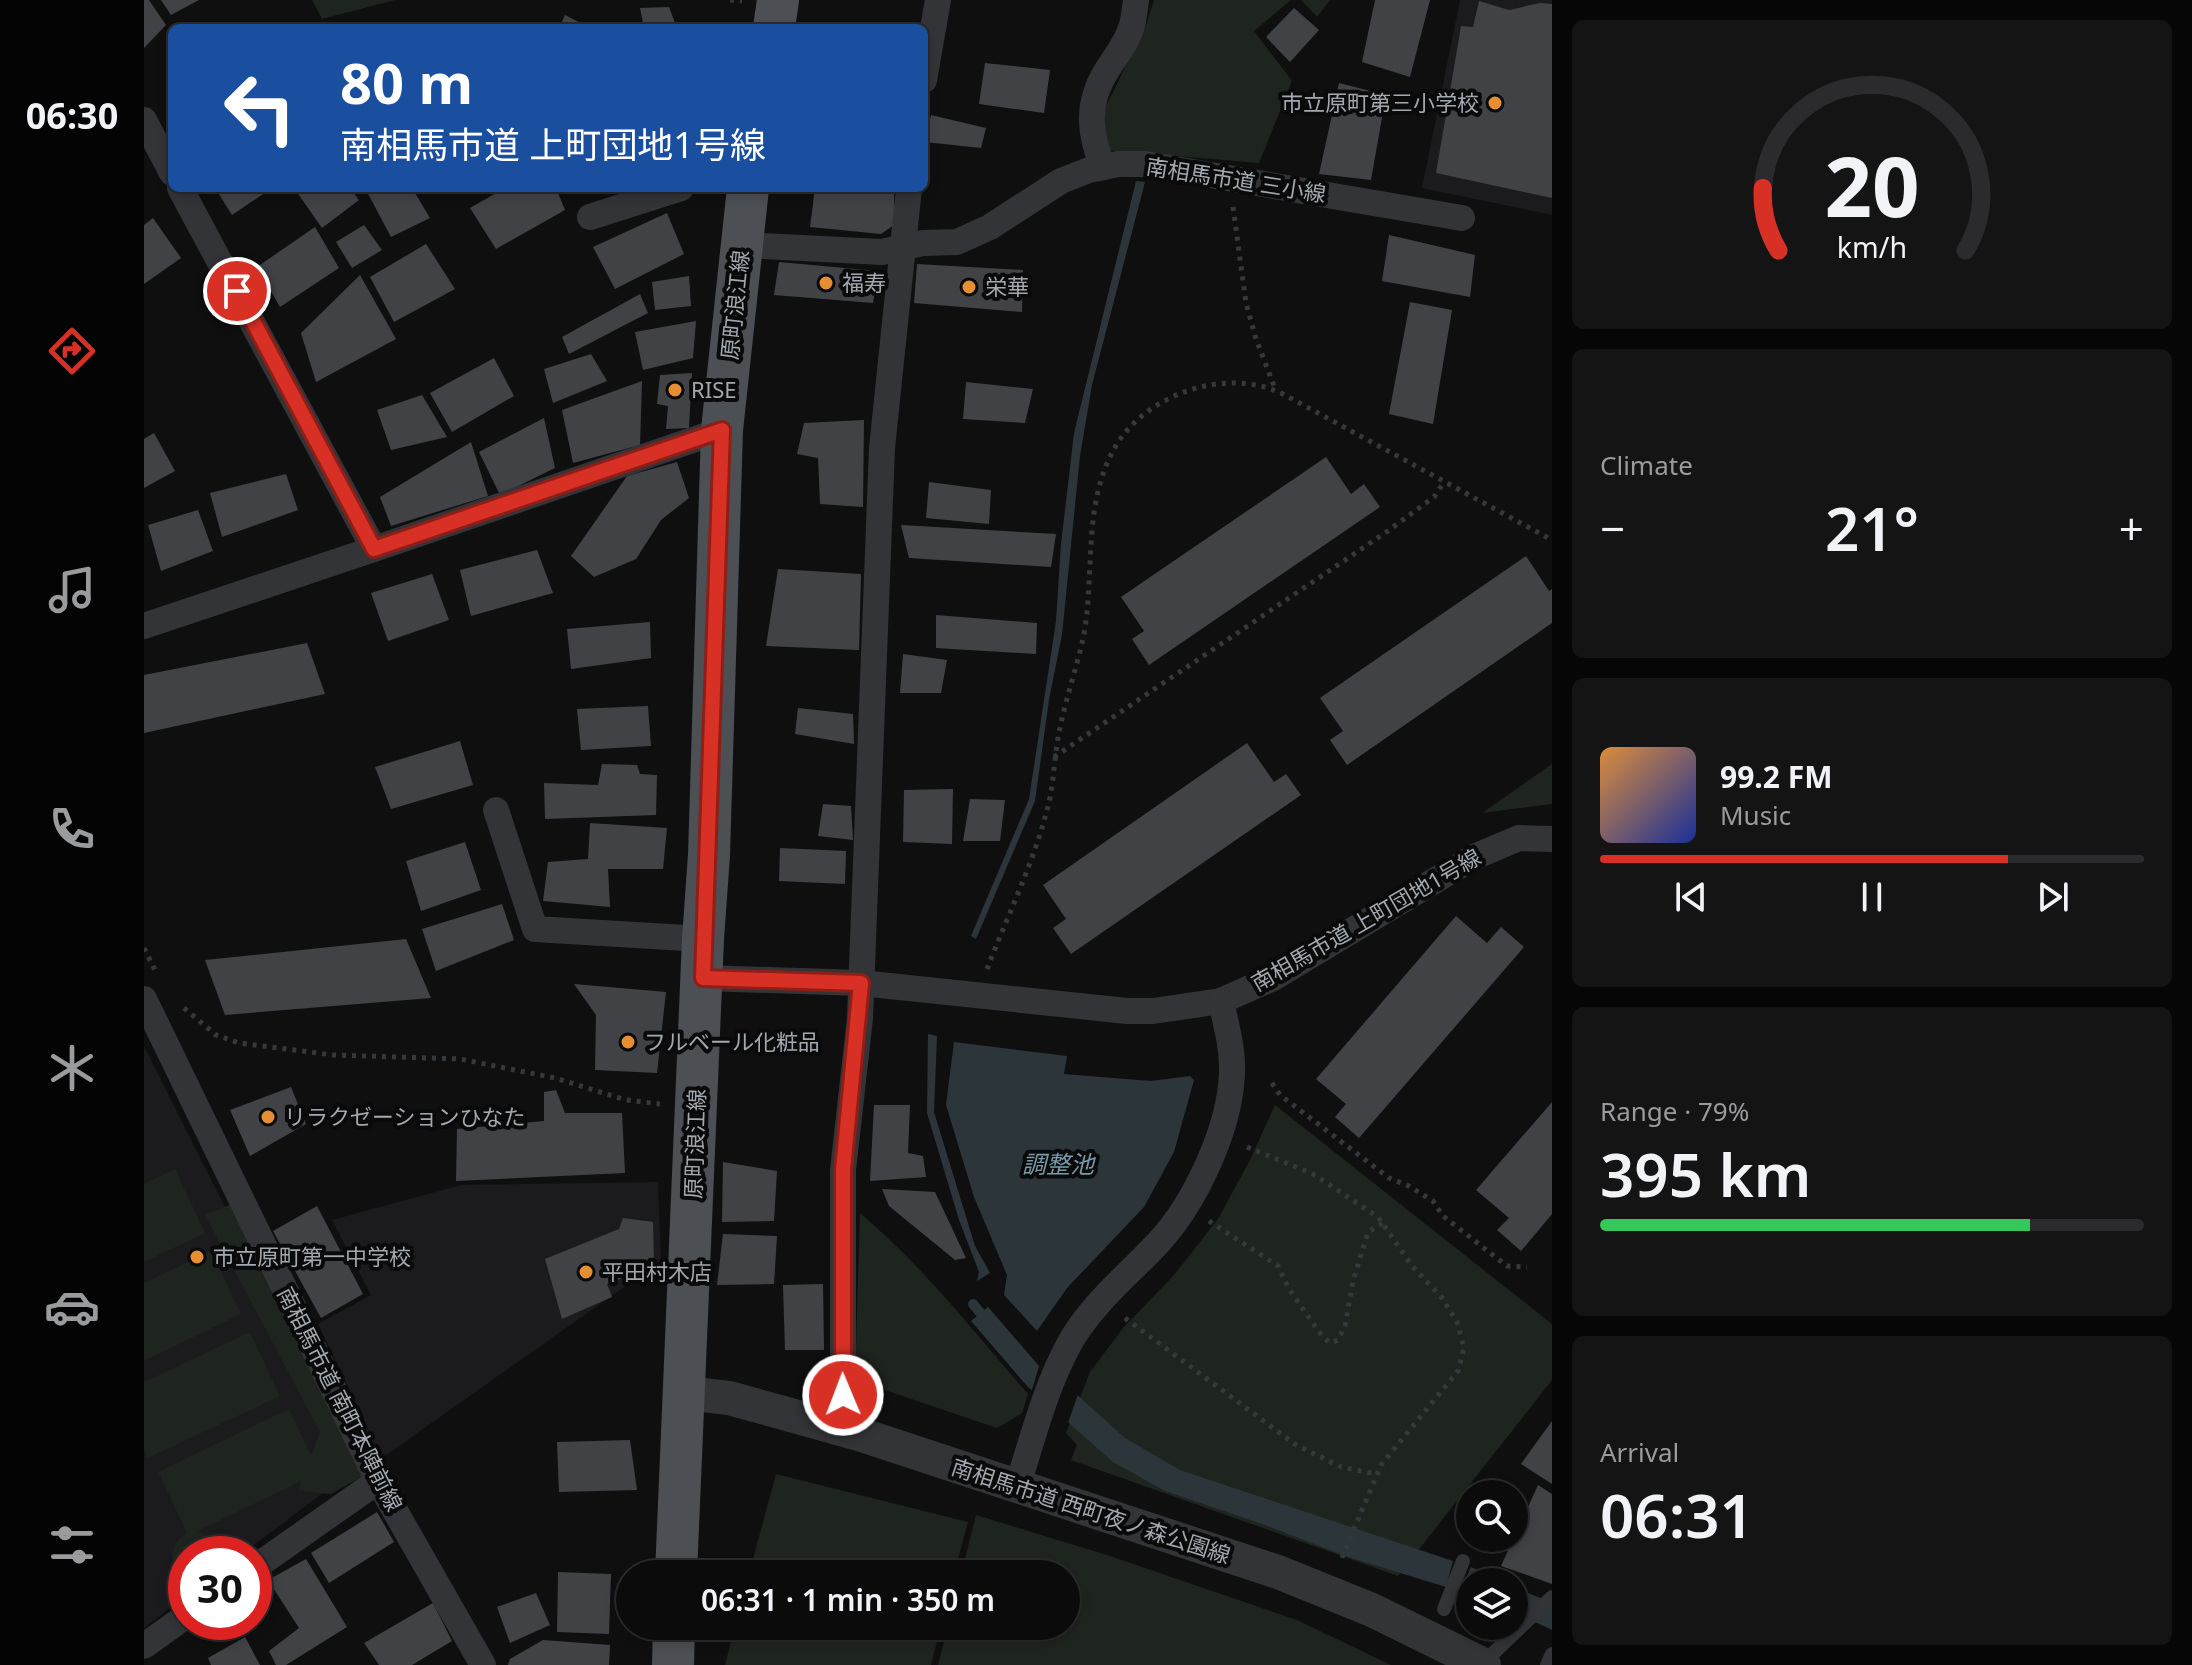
<!DOCTYPE html>
<html lang="en">
<head>
<meta charset="utf-8">
<style>
	:root { --surface:#0b0b0c; --page:#141415; --text:#f1f3f6; --muted:#9a9b9d; --line:#2b2b2d; --accent:#d93025 }
	body { margin:0; font-family:"Noto Sans","Noto Sans JP",sans-serif; background:var(--page); color:var(--text); height:100vh; display:flex; flex-direction:column; font-size:30px; white-space:nowrap }
	* { box-sizing:border-box; margin:0 }
	p { font-size:26px; color:var(--muted) }
	.icon { flex:none; width:44px; height:44px; fill:none; stroke:currentColor; stroke-width:2; stroke-linecap:round; stroke-linejoin:round }
	.map { position:relative; flex:1; overflow:hidden }
	.drawer { display:flex; flex-direction:column; gap:20px; padding:20px; background:#060607; width:640px }
	.drawer>* { flex:none }
	.top-card { position:absolute; left:24px; top:24px; width:760px; height:168px; border-radius:12px; box-shadow:0 4px 12px #0003,0 0 0 2px var(--line); background:#1a4fa0; color:#fff; overflow:hidden }
	.tools { position:absolute; left:1312px; top:1480px; display:grid; gap:16px }
	.tools a { display:grid; place-items:center; width:72px; height:72px; border-radius:50%; background:var(--surface); box-shadow:0 4px 12px #0003,0 0 0 2px var(--line); font-size:40px }
	.speed { position:absolute; left:24px; top:1536px; display:flex; gap:16px; font-size:40px; font-weight:700; text-align:center }
	.speed>* { display:grid; place-content:center; width:104px; height:104px; border-radius:50%; background:var(--surface); box-shadow:0 4px 12px #0003,0 0 0 2px var(--line); line-height:1 }
	.speed .limit { border:12px solid #d22; background:#fff; color:#111 }
	.pin { position:absolute; display:grid; place-items:center; width:68px; height:68px; color:#fff; margin:-34px; border:4px solid #fff; border-radius:50%; box-shadow:0 2px 8px #0007 }
	.me { position:absolute; width:88px; margin:-44px; rotate:359deg; stroke-linejoin:round; filter:drop-shadow(0 0 6px #0008) }
	.turn { display:flex; align-items:center; gap:28px; height:168px; padding:0 40px; font-size:36px }
	.turn .icon { width:104px; height:104px; stroke-width:2.5 }
	.turn b { display:block; font-size:56px; line-height:68px }
	.big { font-size:60px; font-weight:600; line-height:1.1 }
	.drawer .tile { flex:1; display:flex; flex-direction:column; justify-content:center; gap:12px; min-width:0; padding:0 28px; border-radius:12px; background:var(--page) }
	.drawer .dial { align-items:center; gap:0 }
	.dial svg { height:208px; overflow:visible; fill:none; stroke:var(--line); stroke-width:7; stroke-linecap:round; text-anchor:middle }
	.dial text { fill:var(--text); stroke:none }
	.song { display:flex; align-items:center; gap:24px }
	.cover { width:96px; height:96px; border-radius:12px; background:linear-gradient(135deg,hsl(30 70% 55%),hsl(230 70% 35%)) }
	.played { height:8px; border-radius:4px; background:linear-gradient(90deg,var(--accent) 75%,var(--line) 75%) }
	.keys { display:flex; justify-content:space-around; direction:ltr }
	.heat { display:flex; justify-content:space-between; align-items:center; font-size:44px; direction:ltr }
	.charge { height:12px; border-radius:6px; background:linear-gradient(90deg,#34c759 79%,var(--line) 0) }
	.trip { position:absolute; left:472px; top:1560px; width:464px; height:80px; border-radius:40px; background:var(--surface); box-shadow:0 4px 12px #0003,0 0 0 2px var(--line); font-weight:600; line-height:80px; text-align:center }
	main { display:flex; flex:1; min-height:0 }
	.tab-bar { display:flex; flex-direction:column; width:144px; justify-content:space-around; align-items:center; background:#040405; color:var(--muted) }
	.tab-bar .icon { width:56px; height:56px }
	.tab-bar .active { color:var(--accent) }
	.tab-bar b { font-size:36px; color:var(--text) }
	.map>svg:first-child { display:block }
	.built { fill:#1b1b1d }
	.green { fill:#1e241e }
	.water { fill:#2b353a }
	.pier { fill:#0f0f10 }
	.lines { fill:none; stroke-linecap:round; stroke-linejoin:round }
	.stream { stroke:#2b353a; stroke-width:10 }
	.building { fill:#404246 }
	.path { stroke:#36393c; stroke-width:5; stroke-dasharray:4 6; stroke-linecap:butt }
	.service { stroke:#323437; stroke-width:14 }
	.minor { stroke:#323437; stroke-width:26 }
	.tertiary { stroke:#323437; stroke-width:34 }
	.primary { stroke:#4c4f54; stroke-width:42 }
	.route-casing { stroke:#8d1f18; stroke-width:20 }
	.route { stroke:#d93025; stroke-width:14 }
	.poi-dot { fill:#e68f32; stroke:#0a0a0b; stroke-width:3 }
	.labels { text-anchor:middle; stroke-width:8; stroke-linejoin:round; paint-order:stroke }
	.poi-label { font-size:22px; fill:#a1a8b0; stroke:#0a0a0b; text-anchor:start }
	.street-label { font-size:22px; fill:#a1a8b0; stroke:#0a0a0b }
	.water-label { font-size:24px; font-style:italic; fill:#799aaa; stroke:#0a0a0b }
</style>
</head>
<body>
<main>
<nav class="tab-bar">
<b>06:30</b>
<svg class="icon active" aria-label="directions" viewBox="0 0 24 24"><path d="M12 3l9 9-9 9-9-9zM9 14v-3h6M13 9l2 2-2 2"/></svg>
<svg class="icon" aria-label="music" viewBox="0 0 24 24"><path d="M9 18V5l10-2v13"/><circle cx="6" cy="18" r="3"/><circle cx="16" cy="16" r="3"/></svg>
<svg class="icon" aria-label="phone" viewBox="0 0 24 24"><path d="M5 4h4l2 5-3 2q2 4 5 5l2-3 5 2v4C11 20 4 13 5 4z"/></svg>
<svg class="icon" aria-label="climate" viewBox="0 0 24 24"><path d="M12 3v18M4 7l16 10M4 17L20 7"/></svg>
<svg class="icon" aria-label="car" viewBox="0 0 24 24"><path d="M5 17H2v-5l4-1 3-4h7l3 4 3 1v5h-3M9 17h6M6 11h13"/><circle cx="7" cy="17" r="2"/><circle cx="17" cy="17" r="2"/></svg>
<svg class="icon" aria-label="filters" viewBox="0 0 24 24"><path d="M4 7h16M4 17h16"/><circle cx="9" cy="7" r="2"/><circle cx="15" cy="17" r="2"/></svg>
</nav>
<div class="map">
<svg width="1408" height="1665" viewBox="0 0 1408 1665">
	<rect width="100%" height="100%" fill="#0f0f10"/>
	<g class="built">
		<path d="M1316,0H1408V215L1278,188Z"/>
		<path d="M0,1046L212,1468L98,1554H42V1596L0,1628Z"/>
		<path d="M514,1182L517,1261L238,1458L174,1324L227,1295L188,1220L317,1185Z"/>
	</g>
	<g class="green">
		<path d="M168,0H251L178,19Z"/>
		<path d="M1010,0H1147L1110,31L1148,81L1115,163L961,150V108L1002,25Z"/>
		<path d="M1157,0H1186L1173,17Z"/>
		<path d="M1408,764V804L1338,813Z"/>
		<path d="M1131,1105L1408,1324V1380L1254,1576L927,1460L933,1445L922,1433L946,1372L979,1328L1030,1275L1074,1219L1106,1160Z"/>
		<path d="M31,1169L61,1233L0,1262V1184Z"/>
		<path d="M90,1203L219,1476L187,1494L155,1491L157,1481L54,1531L69,1539L76,1554H42V1578C22,1566 25,1545 43,1533L14,1472L145,1409L167,1455L176,1432L61,1215Z"/>
		<path d="M716,1213C780,1267 830,1332 884,1394L878,1413L853,1428L711,1380Z"/>
		<path d="M67,1251L97,1314L0,1361V1283Z"/>
		<path d="M106,1332L136,1396L4,1458L0,1449V1382Z"/>
		<path d="M632,1474L824,1522L810,1574H605Z"/>
		<path d="M832,1515L966,1556L1153,1620L1247,1665H794L804,1626H922V1574H817Z"/>
		<path d="M591,1626H797L787,1665H581Z"/>
	</g>
	<g class="water">
		<path d="M992,181L1001,182L948,385L936,456L918,635L905,700L891,801L832,939L827,936L885,799L912,621L917,544L930,433Z"/>
		<path d="M784,1034L793,1036L790,1112L831,1246L846,1273L833,1281L835,1272L815,1220L783,1113Z"/>
		<path d="M810,1042L923,1056L920,1074L1007,1081L1046,1076L1050,1080L1030,1152L1000,1207L923,1288L893,1331L860,1295L863,1275L830,1197L802,1105Z"/>
		<path d="M844,1307L902,1374L920,1383L981,1438L1036,1470L1309,1561L1302,1587L1204,1557L1121,1525L1021,1491L969,1462L883,1386L827,1321Z"/>
		<path d="M1327,1567L1360,1582H1326V1595L1316,1592Z"/>
		<path d="M1370,1587L1408,1603V1630L1370,1612Z"/>
	</g>
	<path class="pier" d="M896,1363L934,1394L923,1426L887,1393Z"/>
	<g class="lines">
		<path class="stream" d="M829,1304L843,1321"/>
	</g>
	<g class="building">
		<path d="M0,0H5L22,25L0,48Z"/>
		<path d="M17,0H55L27,15Z"/>
		<path d="M1231,0H1286L1266,77L1218,62Z"/>
		<path d="M1335,1L1365,10L1396,3L1408,4V198L1292,173L1317,26L1329,27Z"/>
		<path d="M525,7L533,28H500L496,8Z"/>
		<path d="M1150,8L1175,30L1146,62L1122,37Z"/>
		<path d="M421,15L446,28H415Z"/>
		<path d="M568,23V28H539V26Z"/>
		<path d="M841,63L906,70L900,113L835,104Z"/>
		<path d="M1195,83L1242,95L1227,180L1175,174Z"/>
		<path d="M787,115L842,128L837,148L781,142Z"/>
		<path d="M71,188H128L88,215Z"/>
		<path d="M150,188H206L215,200L178,228Z"/>
		<path d="M221,188H268L286,218L247,237Z"/>
		<path d="M361,188H412L421,210L352,249L326,208Z"/>
		<path d="M671,188L750,192V225L737,234L666,227Z"/>
		<path d="M523,213L540,254L471,289L449,247Z"/>
		<path d="M9,218L37,258L0,284V225Z"/>
		<path d="M220,225L238,250L208,268L192,242Z"/>
		<path d="M171,227L195,268L136,307L113,267Z"/>
		<path d="M1245,235L1331,255L1326,297L1238,281Z"/>
		<path d="M282,244L311,289L250,322L226,277Z"/>
		<path d="M635,262L734,271L729,303L630,295Z"/>
		<path d="M773,264L879,270L878,312L770,303Z"/>
		<path d="M216,275L252,339L172,382L157,333Z"/>
		<path d="M545,276L547,306L511,310L508,282Z"/>
		<path d="M496,294L504,313L425,354L418,337Z"/>
		<path d="M1266,302L1308,310L1289,424L1245,414Z"/>
		<path d="M552,321L549,358L499,370L491,332Z"/>
		<path d="M447,354L463,381L409,403L400,369Z"/>
		<path d="M350,358L370,396L308,432L286,393Z"/>
		<path d="M548,373L545,428L522,429L524,406L513,404L516,375Z"/>
		<path d="M498,381L496,445L429,463L418,410Z"/>
		<path d="M822,382L889,389L881,423L819,419Z"/>
		<path d="M278,395L303,437L247,450L233,410Z"/>
		<path d="M400,418L411,468L356,495L335,452Z"/>
		<path d="M720,420L719,507L676,504L674,458L653,454L660,423Z"/>
		<path d="M10,433L31,471L0,488V439Z"/>
		<path d="M327,442L344,496L247,526L236,497Z"/>
		<path d="M1182,457L1207,494L1220,484L1236,507L1005,665L988,639L1000,631L977,597Z"/>
		<path d="M533,462L545,498L517,520L492,559L450,577L427,556L483,476Z"/>
		<path d="M142,474L154,510L78,537L66,493Z"/>
		<path d="M785,482L847,490L845,524L782,518Z"/>
		<path d="M54,510L69,551L17,571L4,525Z"/>
		<path d="M757,525L912,534L907,567L765,558Z"/>
		<path d="M393,550L409,593L327,616L316,570Z"/>
		<path d="M1382,556L1405,591L1408,589V623L1203,765L1186,740L1199,731L1176,698Z"/>
		<path d="M634,569L717,574L715,650L622,646Z"/>
		<path d="M288,574L305,620L244,641L227,593Z"/>
		<path d="M792,615L893,623L892,654L792,648Z"/>
		<path d="M506,622L507,658L427,669L423,629Z"/>
		<path d="M163,643L181,694L0,733V675Z"/>
		<path d="M759,654L803,660L797,693H756Z"/>
		<path d="M504,706L507,746L437,750L433,709Z"/>
		<path d="M654,708L709,714L710,744L651,734Z"/>
		<path d="M316,741L329,785L247,809L231,767Z"/>
		<path d="M1103,743L1130,782L1142,774L1157,795L927,954L909,928L922,919L899,885Z"/>
		<path d="M458,764L493,765L496,774L513,775L512,815L401,819L400,783L454,785Z"/>
		<path d="M809,789L808,844L759,842L760,790Z"/>
		<path d="M826,799L861,800L856,841H819Z"/>
		<path d="M679,804L707,806L709,840L674,836Z"/>
		<path d="M446,823L523,828L519,869H464L466,907L399,901L404,862L444,859Z"/>
		<path d="M321,842L337,890L277,911L262,861Z"/>
		<path d="M636,848L702,851L701,884L635,881Z"/>
		<path d="M358,904L370,940L292,971L278,929Z"/>
		<path d="M1312,916L1343,943L1357,927L1380,947L1215,1138L1191,1117L1202,1104L1172,1079Z"/>
		<path d="M262,939L287,998L81,1015L61,960Z"/>
		<path d="M430,984L522,992L513,1073L451,1070L452,1015Z"/>
		<path d="M147,1087L162,1124L106,1156L86,1110Z"/>
		<path d="M412,1090L421,1113H478L481,1173L312,1181L313,1129L400,1121V1092Z"/>
		<path d="M1408,1102V1214L1377,1251L1353,1230L1365,1218L1332,1190Z"/>
		<path d="M730,1105H766L764,1153L779,1156L782,1177L726,1181Z"/>
		<path d="M579,1162L633,1171L630,1221L578,1222Z"/>
		<path d="M738,1189L791,1192L822,1258L811,1260L745,1206Z"/>
		<path d="M173,1206L219,1294L177,1318L129,1231Z"/>
		<path d="M479,1218L509,1222L510,1265L480,1264L479,1278L463,1284L468,1297L418,1319L401,1259L475,1229Z"/>
		<path d="M579,1234L633,1236L630,1284L573,1285Z"/>
		<path d="M679,1284L680,1350H641L639,1285Z"/>
		<path d="M1408,1421V1484L1377,1464Z"/>
		<path d="M486,1440L493,1490L415,1492L413,1442Z"/>
		<path d="M1394,1485L1408,1494V1584L1357,1566Z"/>
		<path d="M233,1512L250,1542L185,1583L167,1553Z"/>
		<path d="M162,1559L203,1627L142,1665H132L125,1651L155,1628L124,1580Z"/>
		<path d="M414,1572L467,1574L465,1634L413,1632Z"/>
		<path d="M392,1593L406,1625L366,1643L353,1607Z"/>
		<path d="M289,1603L308,1641L268,1665H235L220,1643Z"/>
		<path d="M101,1637L116,1665H67L64,1658Z"/>
		<path d="M399,1640L466,1645L465,1665H364L366,1659Z"/>
	</g>
	<g class="lines">
		<g class="path">
			<path d="M586,0L598,1"/>
			<path d="M1089,207L1102,303L1112,339L1132,391"/>
			<path d="M910,757L1241,533L1290,497L1300,482"/>
			<path d="M0,948L12,972"/>
			<path d="M843,969C863,917 889,864 903,810C910,786 910,758 915,733C921,701 932,670 939,639C952,575 937,502 973,444C1001,399 1065,374 1116,386C1124,387 1131,391 1139,394L1408,540"/>
			<path d="M40,1008L72,1035L95,1043L189,1055L316,1059L411,1078L482,1100L516,1104"/>
			<path d="M1128,1083L1136,1095L1245,1178L1263,1185L1289,1201L1299,1216L1363,1266L1383,1267"/>
			<path d="M1103,1147L1169,1174L1234,1217L1268,1266L1298,1298L1313,1322L1320,1348L1314,1371L1237,1465L1197,1560"/>
			<path d="M1065,1221L1134,1266L1145,1289L1178,1336L1186,1343L1194,1340L1201,1326L1209,1281L1224,1232L1239,1223"/>
			<path d="M981,1318L1152,1445L1197,1467L1232,1474"/>
		</g>
		<g class="service">
			<path d="M1300,1609L1319,1561"/>
			<path d="M1339,1663L1408,1597"/>
			<path d="M1403,1665L1408,1654"/>
		</g>
		<g class="minor">
			<path d="M780,80L794,0"/>
			<path d="M0,120L28,173"/>
			<path d="M959,167C946,136 942,106 960,75C969,59 983,44 988,25C990,17 991,8 992,0"/>
			<path d="M36,188L230,549L578,430"/>
			<path d="M446,217L537,188"/>
			<path d="M598,245L738,252L779,243L813,242L846,227L917,181L945,170L974,164H1002L1318,218"/>
			<path d="M0,626L230,549"/>
			<path d="M352,810L391,929L559,939"/>
			<path d="M559,978L717,983L983,1011H1009L1077,1001L1129,978L1330,857L1375,838L1408,839"/>
			<path d="M0,999L234,1481L339,1665"/>
			<path d="M703,1430L699,1395V1170L716,1018L738,448L765,188"/>
			<path d="M873,1487C889,1438 902,1384 928,1339C950,1302 985,1274 1014,1243C1051,1203 1086,1129 1088,1073C1089,1049 1082,1024 1077,1001"/>
			<path d="M110,1568L234,1481"/>
			<path d="M0,1646L42,1616"/>
		</g>
		<path class="tertiary" d="M541,1393L585,1398L715,1434L1134,1572L1228,1610L1340,1665"/>
		<g class="primary">
			<path d="M630,28L634,0"/>
			<path d="M532,1574L559,939L565,855L578,430L604,188"/>
			<path d="M529,1665L530,1626"/>
		</g>
	</g>
	<g class="lines">
		<defs>
			<path id="route" d="M93,291L230,549L578,430L559,978L717,983L699,1170V1395"/>
		</defs>
		<use href="#route" class="route-casing"/>
		<use href="#route" class="route"/>
	</g>
	<g class="poi-dot">
		<circle cx="1351" cy="103" r="8"/>
		<circle cx="682" cy="283" r="8"/>
		<circle cx="825" cy="287" r="8"/>
		<circle cx="531" cy="390" r="8"/>
		<circle cx="484" cy="1042" r="8"/>
		<circle cx="124" cy="1117" r="8"/>
		<circle cx="53" cy="1257" r="8"/>
		<circle cx="442" cy="1272" r="8"/>
	</g>
	<g class="labels">
		<g class="poi-label">
			<text x="1335" y="111" text-anchor="end">市立原町第三小学校</text>
			<text x="698" y="291">福寿</text>
			<text x="841" y="295">栄華</text>
			<text x="547" y="398">RISE</text>
			<text x="500" y="1050">フルベール化粧品</text>
			<text x="140" y="1125">リラクゼーションひなた</text>
			<text x="69" y="1265">市立原町第一中学校</text>
			<text x="458" y="1280">平田村木店</text>
		</g>
		<g class="street-label">
			<text transform="translate(1092 180) rotate(9)" y="8">南相馬市道 三小線</text>
			<text transform="translate(591 305) rotate(-84)" y="8">原町浪江線</text>
			<text transform="translate(1222 920) rotate(-30)" y="8">南相馬市道 上町団地1号線</text>
			<text transform="translate(551 1144) rotate(-88)" y="8">原町浪江線</text>
			<text transform="translate(196 1399) rotate(63)" y="8">南相馬市道 南町本陣前線</text>
			<text transform="translate(947 1511) rotate(18)" y="8">南相馬市道 西町夜ノ森公園線</text>
		</g>
		<g class="water-label">
			<text x="914" y="1173">調整池</text>
		</g>
	</g>
</svg>
<div class="tools">
<a><svg class="icon" aria-label="search" viewBox="0 0 24 24"><circle cx="10" cy="10" r="6"/><path d="M15 15l6 6"/></svg></a>
<a><svg class="icon" aria-label="layers" viewBox="0 0 24 24"><path d="M12 4l9 5-9 5-9-5zM3 14l9 5 9-5"/></svg></a>
</div>
<div class="speed"><div class="limit">30</div></div>
<div class="pin" style="left:93px;top:291px;background:#d93025"><svg class="icon" aria-label="arrive" viewBox="0 0 24 24"><path d="M6 21V4h12l-3 4 3 4H6"/></svg></div>
<svg class="me" style="left:699px;top:1395px" viewBox="-20 -20 40 40"><circle r="17" fill="#d93025" stroke="#fff" stroke-width="3"/><path d="M0-11L8 9 0 5-8 9z" fill="#fff"/></svg>
<div class="trip">06:31 · 1 min · 350 m</div>
<div class="top-card">
<div class="turn"><svg class="icon" aria-label="left" viewBox="0 0 24 24"><path d="M17 20v-9H6M10 6l-5 5 5 5"/></svg><div><b>80 m</b>南相馬市道 上町団地1号線</div></div>
</div>
</div>
<section class="drawer">
<div class="tile dial"><svg viewBox="0 0 100 80">
<path d="M14 69A42 42 0 1 1 86 69"/>
<path d="M14 69A42 42 0 0 1 8 45" stroke="#d93025"/>
<text x="50" y="56" font-size="32" font-weight="700">20</text>
<text x="50" y="72" font-size="11">km/h</text>
</svg></div>
<div class="tile"><p>Climate</p>
<div class="heat"><a>−</a><b class="big">21°</b><a>+</a></div>
</div>
<div class="tile">
<div class="song"><i class="cover"></i><div><b>99.2 FM</b><p>Music</p></div></div>
<div class="played"></div>
<div class="keys"><svg class="icon" aria-label="previous" viewBox="0 0 24 24"><path d="M18 5L8 12l10 7zM5 5v14"/></svg><svg class="icon" aria-label="pause" viewBox="0 0 24 24"><path d="M8 5v14M16 5v14"/></svg><svg class="icon" aria-label="next" viewBox="0 0 24 24"><path d="M6 5l10 7-10 7zM19 5v14"/></svg></div>
</div>
<div class="tile"><p>Range · 79%</p><b class="big">395 km</b><div class="charge"></div></div>
<div class="tile"><p>Arrival</p><b class="big">06:31</b></div>
</section>
</main>
</body>
</html>
